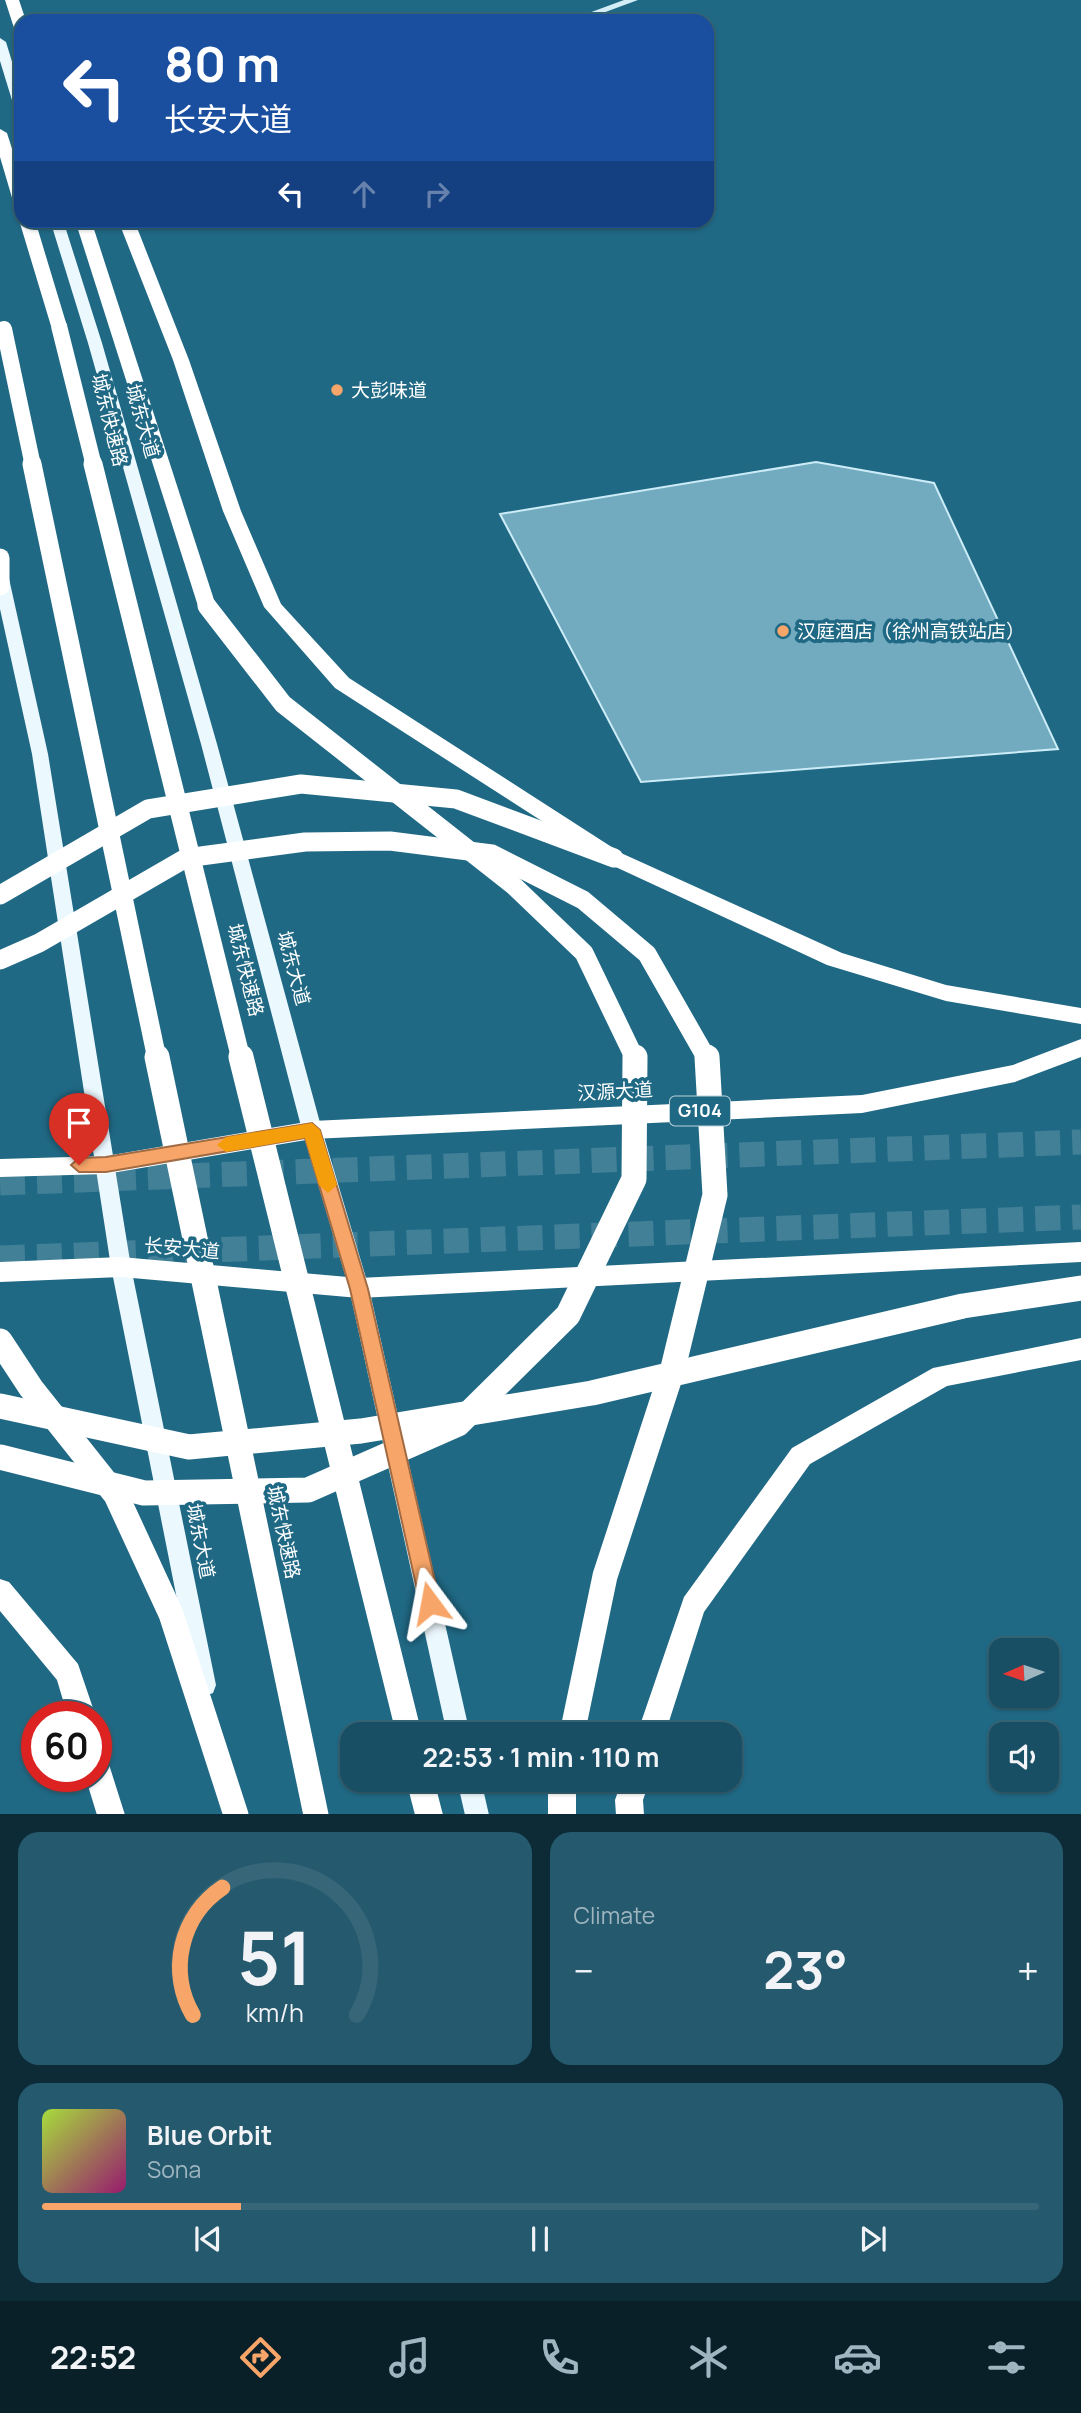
<!DOCTYPE html>
<html lang="en">
<head>
<meta charset="utf-8">
<style>
	:root { --surface:#184f64; --page:#25596d; --text:#f1f3f6; --muted:#9fb5bf; --line:#366678; --accent:#f7a568 }
	body { margin:0; font-family:Manrope,"Noto Sans SC",sans-serif; background:var(--page); color:var(--text); height:100vh; display:flex; flex-direction:column; font-size:26px; white-space:nowrap }
	* { box-sizing:border-box; margin:0 }
	p { font-size:23px; color:var(--muted) }
	.icon { flex:none; width:38px; height:38px; fill:none; stroke:currentColor; stroke-width:2; stroke-linecap:round; stroke-linejoin:round }
	.map { position:relative; height:1814px; overflow:hidden }
	.side { display:flex; flex-direction:column; gap:18px; padding:18px; background:#0d2b37; flex:1 }
	.side>* { flex:none }
	.banner { position:absolute; left:14px; top:14px; width:700px; height:214px; border-radius:21px; box-shadow:0 2px 5px #0004,0 0 0 2px var(--line); background:#1a4fa0; color:#fff; overflow:hidden }
	.needle { width:46px; rotate:267deg }
	.fabs { position:absolute; left:989px; top:1638px; display:grid; gap:14px }
	.fabs a { display:grid; place-items:center; width:70px; height:70px; border-radius:14px; background:var(--surface); box-shadow:0 2px 5px #0004,0 0 0 2px var(--line); font-size:35px }
	.speed { position:absolute; left:21px; top:1701px; display:flex; gap:14px; font-size:35px; font-weight:700; text-align:center }
	.speed>* { display:grid; place-content:center; width:91px; height:91px; border-radius:50%; background:var(--surface); box-shadow:0 2px 5px #0004,0 0 0 2px var(--line); line-height:1 }
	.speed .limit { border:10px solid #d22; background:#fff; color:#111 }
	.pin { position:absolute; display:grid; place-items:center; width:60px; height:60px; color:#fff; margin:-72px -30px; border-radius:50% 50% 50% 0; rotate:-45deg; box-shadow:0 0 7px #0007 }
	.pin .icon { rotate:45deg }
	.me { position:absolute; width:77px; margin:-38px; rotate:347deg; stroke-linejoin:round; filter:drop-shadow(0 0 5px #0008) }
	.turn { display:flex; align-items:center; gap:24px; height:147px; padding:0 35px; font-size:32px }
	.turn .icon { width:91px; height:91px; stroke-width:2.5 }
	.turn b { display:block; font-size:49px; line-height:60px }
	.lanes { display:flex; align-items:center; height:66px; padding:0 35px; background:#0003; justify-content:center; gap:35px; direction:ltr }
	.lanes .off { opacity:.35 }
	.big { font-size:52px; font-weight:700; line-height:1.1 }
	.side .widget { flex:1; display:flex; flex-direction:column; justify-content:center; gap:10px; min-width:0; padding:0 24px; border-radius:21px; background:var(--page) }
	.side .dial { align-items:center; gap:0 }
	.dial svg { height:182px; overflow:visible; fill:none; stroke:var(--line); stroke-width:7; stroke-linecap:round; text-anchor:middle }
	.dial text { fill:var(--text); stroke:none }
	.song { display:flex; align-items:center; gap:21px }
	.cover { width:84px; height:84px; border-radius:10px; background:linear-gradient(135deg,hsl(80 70% 55%),hsl(320 70% 35%)) }
	.played { height:7px; border-radius:4px; background:linear-gradient(90deg,var(--accent) 20%,var(--line) 20%) }
	.keys { display:flex; justify-content:space-around; direction:ltr }
	.heat { display:flex; justify-content:space-between; align-items:center; font-size:38px; direction:ltr }
	.side .tiles { flex:1; display:grid; gap:18px; grid-template-columns:1fr 1fr }
	.widget:last-child { grid-column:span 2 }
	.trip { position:absolute; left:340px; top:1722px; width:402px; height:70px; border-radius:21px; background:var(--surface); box-shadow:0 2px 5px #0004,0 0 0 2px var(--line); font-weight:700; line-height:70px; text-align:center }
	.menu { display:flex; height:112px; justify-content:space-around; align-items:center; background:#0a2028; color:var(--muted) }
	.menu .icon { width:49px; height:49px }
	.menu .active { color:var(--accent) }
	.menu b { font-size:32px; color:var(--text) }
	.map>svg:first-child { display:block }
	.building { fill:#72abc0; stroke:#ccecf7; stroke-width:2 }
	.lines { fill:none; stroke-linecap:round; stroke-linejoin:round }
	.highway-tunnel { stroke:#418097; stroke-width:25; stroke-dasharray:25 12; stroke-linecap:butt }
	.secondary { fill:#d3edf7; fill-rule:evenodd }
	.primary { fill:#ebf8fe; fill-rule:evenodd }
	.highway { fill:#fff; fill-rule:evenodd }
	.highway-bridge-far2 { stroke:#fff; stroke-width:16 }
	.highway-bridge-far1 { stroke:#fff; stroke-width:19 }
	.highway-bridge { stroke:#fff; stroke-width:25 }
	.route { fill:#f7a568; stroke:#a16b44; stroke-width:2 }
	.slow { fill:#f59e0b }
	.poi-dot { fill:#f7a568; stroke:#206985; stroke-width:2.5 }
	.labels { text-anchor:middle; stroke-width:7; stroke-linejoin:round; paint-order:stroke }
	.shield { fill:#206985; stroke:#bcd2da; stroke-width:2 }
	.shield-label { font-size:18px; font-weight:bold; fill:#fff }
	.poi-label { font-size:19px; fill:#fff; stroke:#206985; text-anchor:start }
	.street-label { font-size:19px; fill:#fff; stroke:#206985 }
</style>
</head>
<body>
<div class="map">
<svg width="1081" height="1815" viewBox="0 0 1081 1815">
	<rect width="100%" height="100%" fill="#206985"/>
	<path class="building" d="M816,462L934,483L1058,749L641,782L500,514Z"/>
	<g class="lines">
		<g class="highway-tunnel">
			<path d="M0,1183L1081,1142"/>
			<path d="M0,1258L1081,1217"/>
		</g>
		<path class="secondary" d="M624,0H638L581,21H567Z"/>
		<g class="primary">
			<path d="M0,38L6,42L21,91V114L15,110L0,61Z"/>
			<path d="M50,220H63L102,343L217,744L322,1130L369,1288L470,1734H447L349,1288L302,1130L201,744L88,343Z"/>
			<path d="M0,569L8,574L48,754L131,1267L216,1685L213,1693L205,1696L197,1693L194,1685L111,1267L32,754L0,609Z"/>
			<path d="M457,1780H481L489,1815H465Z"/>
		</g>
		<g class="highway">
			<path d="M5,0H19L26,21H21V32L14,28Z"/>
			<path d="M0,129L7,133L21,177V206L13,201L0,157Z"/>
			<path d="M21,218V220H35L67,326L65,329L59,331L51,326L19,220Z"/>
			<path d="M75,220H91L216,606L214,610H200L198,606Z"/>
			<path d="M118,220H134L189,360L241,511L281,604L349,678L621,853L842,953L946,985L1081,1008V1024L946,1001L827,965L607,863L335,688L264,607L223,511L173,360Z"/>
			<path d="M1081,1039V1057L1015,1082L862,1113L312,1139L106,1174L0,1177V1159L106,1156L312,1121L862,1095L1013,1065Z"/>
			<path d="M1081,1242V1262L359,1298L121,1277L0,1282V1262L121,1257L359,1278Z"/>
			<path d="M1081,1338V1360L947,1386L810,1464L704,1612L665,1734H637L684,1597L792,1448L933,1368Z"/>
			<path d="M0,1579L9,1582L78,1664L96,1717H68L57,1680L0,1611Z"/>
			<path d="M96,1751L106,1755L125,1815H97L85,1776H96Z"/>
			<path d="M406,1780H434L443,1815H415Z"/>
			<rect x="548" y="1780" width="28" height="35"/>
			<path d="M622,1780H650L643,1800L644,1815H616L615,1800Z"/>
		</g>
		<g class="highway-bridge-far2">
			<path d="M59,326L94,466"/>
			<path d="M4,329L33,466"/>
		</g>
		<g class="highway-bridge-far1">
			<path d="M32,464L157,1059"/>
			<path d="M93,464L241,1059"/>
			<path d="M0,558V586"/>
			<path d="M207,606L283,704L513,885L584,953L635,1059"/>
			<path d="M0,895L148,809L301,784L456,799L614,858"/>
			<path d="M0,960L39,943L186,858L305,842L390,841L492,854L583,900L647,954L707,1059"/>
		</g>
		<g class="highway-bridge">
			<path d="M157,1057L316,1815"/>
			<path d="M241,1057L409,1734"/>
			<path d="M0,1341L31,1388L116,1495L171,1614L236,1815"/>
			<path d="M0,1406L189,1447L361,1431L592,1393L963,1306L1081,1288"/>
			<path d="M0,1457L144,1493L308,1490L458,1424L568,1315L634,1179L635,1057"/>
			<path d="M572,1734L605,1576L673,1368L715,1195L707,1057"/>
		</g>
	</g>
	<path class="route" d="M312,1123L320,1130L368,1289L440,1603L437,1610L430,1613L422,1610L420,1603L350,1289L305,1138L106,1172H79L71,1165L79,1158L106,1157Z"/>
	<path class="slow" d="M312,1123L320,1130L337,1185L328,1193L319,1185L305,1138L226,1152L217,1145L226,1137Z"/>
	<g class="poi-dot">
		<circle cx="337" cy="390" r="7"/>
		<circle cx="783" cy="631" r="7"/>
	</g>
	<g class="labels">
		<rect class="shield" x="670" y="1096.5" width="60" height="29" rx="5"/>
		<g class="shield-label">
			<text x="700" y="1117">G104</text>
		</g>
		<g class="poi-label">
			<text x="351" y="397">大彭味道</text>
			<text x="797" y="638">汉庭酒店（徐州高铁站店）</text>
		</g>
		<g class="street-label">
			<text transform="translate(110 420) rotate(76)" y="7">城东快速路</text>
			<text transform="translate(143 421) rotate(74)" y="7">城东大道</text>
			<text transform="translate(294 968) rotate(75)" y="7">城东大道</text>
			<text transform="translate(246 970) rotate(76)" y="7">城东快速路</text>
			<text transform="translate(615 1091) rotate(-3)" y="7">汉源大道</text>
			<text transform="translate(182 1248) rotate(5)" y="7">长安大道</text>
			<text transform="translate(284 1532) rotate(78)" y="7">城东快速路</text>
			<text transform="translate(201 1541) rotate(79)" y="7">城东大道</text>
		</g>
	</g>
</svg>
<div class="fabs">
<a><svg class="needle" viewBox="-14 -14 28 28"><path d="M0-13l5 13h-10z" fill="#e53935"/><path d="M0 13l5-13h-10z" fill="#9fb5bf"/></svg></a>
<a><svg class="icon" aria-label="sound" viewBox="0 0 24 24"><path d="M4 9h4l5-4v14l-5-4H4zM17 9q2 3 0 6"/></svg></a>
</div>
<div class="speed"><div class="limit">60</div></div>
<div class="pin" style="left:79px;top:1165px;background:#d93025"><svg class="icon" aria-label="arrive" viewBox="0 0 24 24"><path d="M6 21V4h12l-3 4 3 4H6"/></svg></div>
<svg class="me" style="left:430px;top:1603px" viewBox="-20 -20 40 40"><path d="M0-17L14 15 0 8-14 15z" fill="#f7a568" stroke="#fff" stroke-width="4"/></svg>
<div class="trip">22:53 · 1 min · 110 m</div>
<div class="banner">
<div class="turn"><svg class="icon" aria-label="left" viewBox="0 0 24 24"><path d="M17 20v-9H6M10 6l-5 5 5 5"/></svg><div><b>80 m</b>长安大道</div></div>
<div class="lanes"><svg class="icon" aria-label="left" viewBox="0 0 24 24"><path d="M17 20v-9H6M10 6l-5 5 5 5"/></svg><svg class="icon off" aria-label="ahead" viewBox="0 0 24 24"><path d="M12 20V5M6 11l6-6 6 6"/></svg><svg class="icon off" aria-label="right" viewBox="0 0 24 24"><path d="M7 20v-9h11M14 6l5 5-5 5"/></svg></div>
</div>
</div>
<section class="side">
<div class="tiles">
<div class="widget dial"><svg viewBox="0 0 100 80">
<path d="M14 69A42 42 0 1 1 86 69"/>
<path d="M14 69A42 42 0 0 1 27 13" stroke="#f7a568"/>
<text x="50" y="56" font-size="32" font-weight="700">51</text>
<text x="50" y="72" font-size="11">km/h</text>
</svg></div>
<div class="widget"><p>Climate</p>
<div class="heat"><a>−</a><b class="big">23°</b><a>+</a></div>
</div>
<div class="widget">
<div class="song"><i class="cover"></i><div><b>Blue Orbit</b><p>Sona</p></div></div>
<div class="played"></div>
<div class="keys"><svg class="icon" aria-label="previous" viewBox="0 0 24 24"><path d="M18 5L8 12l10 7zM5 5v14"/></svg><svg class="icon" aria-label="pause" viewBox="0 0 24 24"><path d="M8 5v14M16 5v14"/></svg><svg class="icon" aria-label="next" viewBox="0 0 24 24"><path d="M6 5l10 7-10 7zM19 5v14"/></svg></div>
</div>
</div>
</section>
<nav class="menu">
<b>22:52</b>
<svg class="icon active" aria-label="directions" viewBox="0 0 24 24"><path d="M12 3l9 9-9 9-9-9zM9 14v-3h6M13 9l2 2-2 2"/></svg>
<svg class="icon" aria-label="music" viewBox="0 0 24 24"><path d="M9 18V5l10-2v13"/><circle cx="6" cy="18" r="3"/><circle cx="16" cy="16" r="3"/></svg>
<svg class="icon" aria-label="phone" viewBox="0 0 24 24"><path d="M5 4h4l2 5-3 2q2 4 5 5l2-3 5 2v4C11 20 4 13 5 4z"/></svg>
<svg class="icon" aria-label="climate" viewBox="0 0 24 24"><path d="M12 3v18M4 7l16 10M4 17L20 7"/></svg>
<svg class="icon" aria-label="car" viewBox="0 0 24 24"><path d="M5 17H2v-5l4-1 3-4h7l3 4 3 1v5h-3M9 17h6M6 11h13"/><circle cx="7" cy="17" r="2"/><circle cx="17" cy="17" r="2"/></svg>
<svg class="icon" aria-label="filters" viewBox="0 0 24 24"><path d="M4 7h16M4 17h16"/><circle cx="9" cy="7" r="2"/><circle cx="15" cy="17" r="2"/></svg>
</nav>
</body>
</html>
